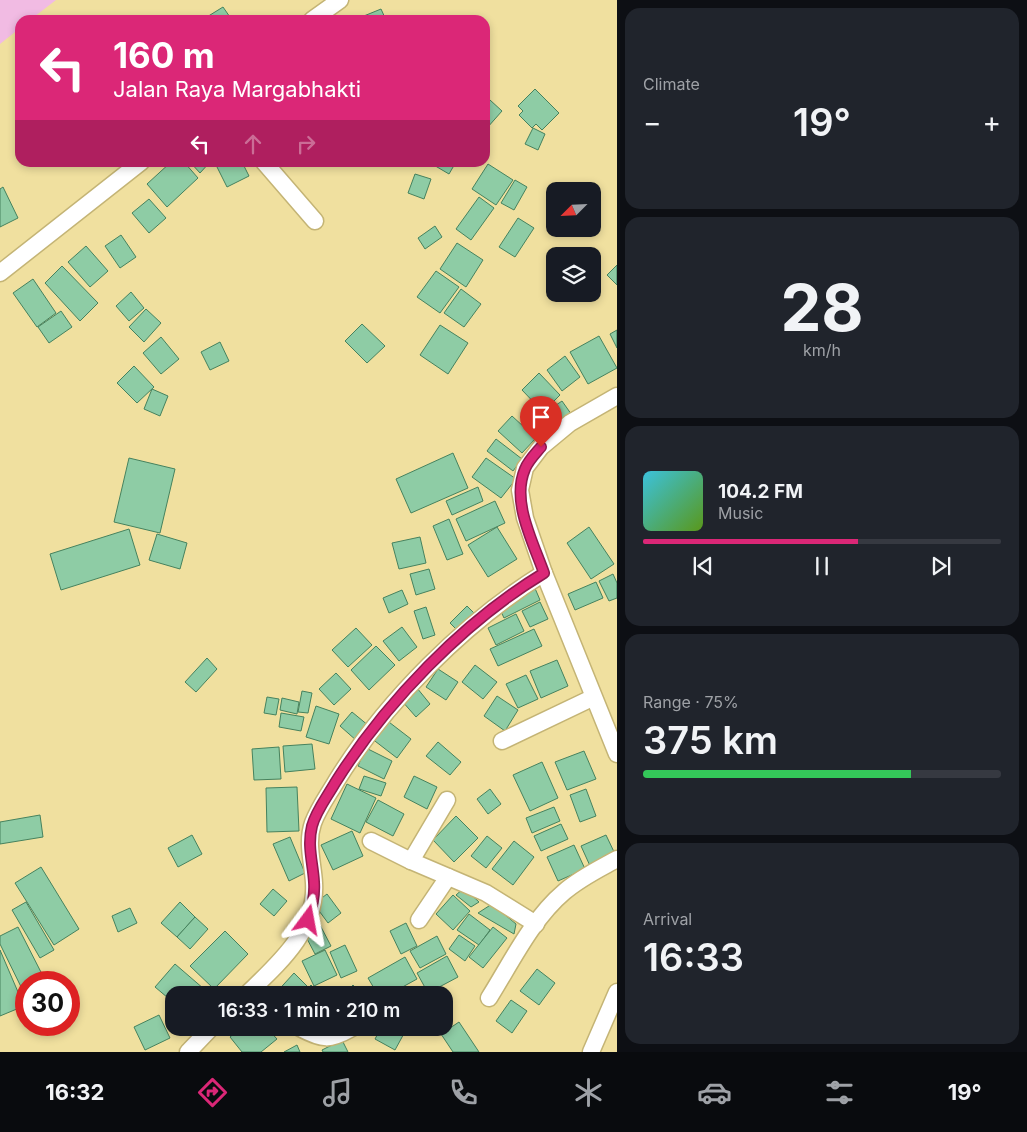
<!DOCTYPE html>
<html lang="en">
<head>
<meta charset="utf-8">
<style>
	:root { --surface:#171b24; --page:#20242c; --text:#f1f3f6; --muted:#9ea1a6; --line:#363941; --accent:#db2777 }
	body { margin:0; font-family:Inter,sans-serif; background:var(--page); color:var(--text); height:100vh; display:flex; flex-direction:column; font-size:19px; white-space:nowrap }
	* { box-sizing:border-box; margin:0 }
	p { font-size:16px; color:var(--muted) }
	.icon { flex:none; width:28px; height:28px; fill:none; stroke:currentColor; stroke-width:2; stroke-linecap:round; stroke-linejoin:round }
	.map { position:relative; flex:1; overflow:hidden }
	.sheet { display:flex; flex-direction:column; gap:8px; padding:8px; background:#0d0f14; width:410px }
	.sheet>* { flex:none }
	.banner { position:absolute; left:15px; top:15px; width:475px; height:152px; border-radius:15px; box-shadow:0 2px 8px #0003; background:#db2777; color:#fff; overflow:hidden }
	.needle { width:32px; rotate:246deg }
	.buttons { position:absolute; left:546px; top:182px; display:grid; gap:10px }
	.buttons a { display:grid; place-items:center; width:55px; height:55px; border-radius:10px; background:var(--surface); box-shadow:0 2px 8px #0003; font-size:25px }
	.speed { position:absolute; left:15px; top:971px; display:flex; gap:10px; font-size:25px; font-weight:700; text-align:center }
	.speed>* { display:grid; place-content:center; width:65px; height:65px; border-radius:50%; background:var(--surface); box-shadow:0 2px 8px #0003; line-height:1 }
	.speed .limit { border:8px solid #d22; background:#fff; color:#111 }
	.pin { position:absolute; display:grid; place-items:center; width:42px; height:42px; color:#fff; margin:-51px -21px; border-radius:50% 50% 50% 0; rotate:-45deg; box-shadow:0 0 5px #0007 }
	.pin .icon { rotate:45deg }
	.me { position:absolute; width:55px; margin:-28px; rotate:13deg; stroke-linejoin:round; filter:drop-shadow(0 0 4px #0008) }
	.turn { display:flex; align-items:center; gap:18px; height:105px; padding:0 15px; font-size:22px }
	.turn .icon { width:65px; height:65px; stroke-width:2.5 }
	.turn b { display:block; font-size:35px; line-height:42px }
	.lanes { display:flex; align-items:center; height:48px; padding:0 15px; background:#0003; justify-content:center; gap:25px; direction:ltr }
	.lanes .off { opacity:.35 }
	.big { font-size:38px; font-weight:600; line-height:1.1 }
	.sheet .tile { flex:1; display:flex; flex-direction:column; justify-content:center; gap:8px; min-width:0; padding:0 18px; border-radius:15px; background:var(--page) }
	.sheet .dial { align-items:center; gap:0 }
	.dial b { font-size:65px; line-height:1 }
	.song { display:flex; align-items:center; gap:15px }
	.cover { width:60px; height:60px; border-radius:8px; background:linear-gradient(135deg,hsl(190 70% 55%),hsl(90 70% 35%)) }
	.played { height:5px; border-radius:2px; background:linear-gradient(90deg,var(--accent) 60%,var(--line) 60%) }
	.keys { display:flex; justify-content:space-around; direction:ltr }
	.heat { display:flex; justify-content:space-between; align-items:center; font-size:28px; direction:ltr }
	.charge { height:8px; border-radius:4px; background:linear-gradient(90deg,#34c759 75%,var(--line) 0) }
	.trip { position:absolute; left:165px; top:986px; width:288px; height:50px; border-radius:15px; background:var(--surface); box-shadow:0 2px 8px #0003; font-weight:600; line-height:50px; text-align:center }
	.dock { display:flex; height:80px; justify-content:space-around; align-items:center; background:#090b0e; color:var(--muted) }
	.dock .icon { width:35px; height:35px }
	.dock .selected { color:var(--accent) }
	.dock b { font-size:22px; color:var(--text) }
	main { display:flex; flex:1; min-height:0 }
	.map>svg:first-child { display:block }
	.green { fill:#f1bbe3 }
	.building { fill:#8ecca5; stroke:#46825e }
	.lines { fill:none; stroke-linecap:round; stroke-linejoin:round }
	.minor-casing { stroke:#c4b475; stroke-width:19 }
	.minor { stroke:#fff; stroke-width:16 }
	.route-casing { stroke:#8e194d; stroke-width:12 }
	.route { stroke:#db2777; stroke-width:9 }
</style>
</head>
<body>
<main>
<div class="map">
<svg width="617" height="1052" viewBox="0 0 617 1052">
	<rect width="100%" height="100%" fill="#f0e09f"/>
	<path class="green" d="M0,0H56L30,20H20V28L0,44Z"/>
	<g class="building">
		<path d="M223,7L232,20H202Z"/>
		<path d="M381,9L386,20H354Z"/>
		<path d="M535,89L559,113L542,130L536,124L532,128L519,115L523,111L518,106Z"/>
		<path d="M490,100L502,111L487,128L485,126V106Z"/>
		<path d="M533,128L545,134L538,150L525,144Z"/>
		<path d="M171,162H184L198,178L167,207L147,184Z"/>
		<path d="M190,162H210L200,173Z"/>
		<path d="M220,162H242L249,176L227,187L216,165Z"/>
		<path d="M433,162H456L449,174L432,164Z"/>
		<path d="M488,164L513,180L496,205L472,189Z"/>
		<path d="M415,174L431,179L424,199L408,193Z"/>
		<path d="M515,180L527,187L514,210L501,203Z"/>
		<path d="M3,187L18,218L0,227V189Z"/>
		<path d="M479,197L494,208L471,240L456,229Z"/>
		<path d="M149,199L166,218L149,233L132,213Z"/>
		<path d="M518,218L534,228L515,257L499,247Z"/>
		<path d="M435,226L442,237L425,249L418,238Z"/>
		<path d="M121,235L136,257L120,268L105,246Z"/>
		<path d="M457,243L483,260L466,287L440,269Z"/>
		<path d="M86,246L108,271L90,287L68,262Z"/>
		<path d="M617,265V285L607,275Z"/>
		<path d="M62,266L98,303L80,321L45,283Z"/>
		<path d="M436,271L459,287L440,313L417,297Z"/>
		<path d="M33,279L56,313L37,327L13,293Z"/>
		<path d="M461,289L481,304L464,327L444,313Z"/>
		<path d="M131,292L144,308L129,321L116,306Z"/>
		<path d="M146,309L161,323L144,342L129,327Z"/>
		<path d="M61,311L72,327L49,343L38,327Z"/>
		<path d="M362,324L385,346L367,363L345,341Z"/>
		<path d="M440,325L468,343L448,374L420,355Z"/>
		<path d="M617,330V348L610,334Z"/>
		<path d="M599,336L617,368L588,384L570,352Z"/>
		<path d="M161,337L179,359L161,374L143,353Z"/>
		<path d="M220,342L229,361L210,370L201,352Z"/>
		<path d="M565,356L580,377L562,391L547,370Z"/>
		<path d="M134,366L154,387L137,403L117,383Z"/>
		<path d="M539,373L560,395L543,412L522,390Z"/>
		<path d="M152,389L168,396L160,416L144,409Z"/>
		<path d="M562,401L574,418L553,433L540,416Z"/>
		<path d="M512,416L536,438L522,453L498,431Z"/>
		<path d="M496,439L522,459L513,471L487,451Z"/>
		<path d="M453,453L468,488L411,513L396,479Z"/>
		<path d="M129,458L175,469L160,533L114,522Z"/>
		<path d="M486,458L516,479L501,498L472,477Z"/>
		<path d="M478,487L483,501L452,515L446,501Z"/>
		<path d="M495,501L505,523L466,541L456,519Z"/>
		<path d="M449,519L463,554L447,560L433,526Z"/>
		<path d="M497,527L517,559L488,577L468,545Z"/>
		<path d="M589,527L614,564L591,579L567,543Z"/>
		<path d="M129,529L140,565L61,590L50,554Z"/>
		<path d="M157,534L187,543L180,569L149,560Z"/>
		<path d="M420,537L426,563L399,569L392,543Z"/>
		<path d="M429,569L435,589L416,595L410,574Z"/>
		<path d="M613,574L617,583V598L609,601L599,581Z"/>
		<path d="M596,582L603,598L575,610L568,594Z"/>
		<path d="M534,586L540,600L504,618L498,605Z"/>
		<path d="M402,590L408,604L389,613L383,598Z"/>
		<path d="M540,602L548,619L530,627L522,611Z"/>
		<path d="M467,606L478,617L461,634L450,623Z"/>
		<path d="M426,607L435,635L423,639L414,611Z"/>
		<path d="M516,614L524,631L496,645L488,628Z"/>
		<path d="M402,627L417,647L399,661L383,641Z"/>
		<path d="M356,628L372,645L348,667L332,650Z"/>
		<path d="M534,629L542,646L498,666L490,649Z"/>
		<path d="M376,646L395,665L369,690L351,670Z"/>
		<path d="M207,658L217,669L196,692L185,682Z"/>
		<path d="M557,660L568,686L541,698L530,671Z"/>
		<path d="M475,665L497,682L483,699L462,682Z"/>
		<path d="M438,669L458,682L446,700L426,687Z"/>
		<path d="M336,673L351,689L334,705L319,689Z"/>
		<path d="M526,675L538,699L518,708L506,684Z"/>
		<path d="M417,688L430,704L416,717L402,701Z"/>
		<path d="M302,691L312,693L308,713L298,712Z"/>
		<path d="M497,696L518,710L505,731L484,716Z"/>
		<path d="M267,697L279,699L276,715L264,713Z"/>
		<path d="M282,698L299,702L297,714L280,710Z"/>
		<path d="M316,706L339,714L329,744L306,737Z"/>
		<path d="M352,712L369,726L357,741L340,726Z"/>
		<path d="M281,713L304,717L301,731L279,727Z"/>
		<path d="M385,719L411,739L397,758L371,738Z"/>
		<path d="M438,742L461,762L450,775L426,756Z"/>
		<path d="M312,744L315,769L285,772L283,746Z"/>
		<path d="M279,747L281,779L254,780L252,749Z"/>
		<path d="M366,748L392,761L384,779L358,766Z"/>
		<path d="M584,751L596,779L567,790L555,762Z"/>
		<path d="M542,762L558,798L530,811L513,775Z"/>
		<path d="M364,776L386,783L381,796L359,789Z"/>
		<path d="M414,776L437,787L427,809L404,797Z"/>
		<path d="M347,784L376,798L360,833L331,819Z"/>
		<path d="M297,787L299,831L267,832L266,788Z"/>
		<path d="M490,789L501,804L488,814L477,799Z"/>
		<path d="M586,789L596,816L580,822L570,795Z"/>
		<path d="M378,800L404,814L393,836L366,822Z"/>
		<path d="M554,807L560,821L532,833L526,818Z"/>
		<path d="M40,815L43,837L0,844V822Z"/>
		<path d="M456,816L478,838L454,862L433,840Z"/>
		<path d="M561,824L568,839L541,851L534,836Z"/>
		<path d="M352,831L363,856L333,870L321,845Z"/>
		<path d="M192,835L202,854L178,867L168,848Z"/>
		<path d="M606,835L616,856L591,868L581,846Z"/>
		<path d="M487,836L502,848L486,868L471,856Z"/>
		<path d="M290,837L305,873L289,881L273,844Z"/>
		<path d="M514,841L534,857L513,885L492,869Z"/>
		<path d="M574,845L585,869L558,881L547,857Z"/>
		<path d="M41,867L79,929L54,945L15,883Z"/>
		<path d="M464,888L479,902L471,907L456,895Z"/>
		<path d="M273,889L287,901L274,916L260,904Z"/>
		<path d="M327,894L341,913L328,923L314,904Z"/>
		<path d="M453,895L470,911L453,930L436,914Z"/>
		<path d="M26,902L54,950L40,958L12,910Z"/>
		<path d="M180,902L195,917L177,937L161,923Z"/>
		<path d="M492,904L516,924L514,934L478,913Z"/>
		<path d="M130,908L137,923L118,932L112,916Z"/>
		<path d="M469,914L490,930L479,945L457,930Z"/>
		<path d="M195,917L208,929L190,949L177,937Z"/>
		<path d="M406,923L417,946L401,954L390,931Z"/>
		<path d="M320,925L331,946L315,954L304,933Z"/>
		<path d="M18,927L46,982H26V997L0,944V936Z"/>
		<path d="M493,927L507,938L483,968L469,957Z"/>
		<path d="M225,931L248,954L214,989L190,966Z"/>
		<path d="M459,935L475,946L465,961L449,949Z"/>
		<path d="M437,936L446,954L420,968L410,951Z"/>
		<path d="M345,945L357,971L341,978L330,952Z"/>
		<path d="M0,950L24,1006L0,1016Z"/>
		<path d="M325,950L337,975L314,986L302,961Z"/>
		<path d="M447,956L458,977L428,993L417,973Z"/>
		<path d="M405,957L417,979L388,995H378L368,978Z"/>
		<path d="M175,964L204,989L198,995H174V1003L155,987Z"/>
		<path d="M537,969L555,983L539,1005L520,991Z"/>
		<path d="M294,973L308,987L300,995H274Z"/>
		<path d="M311,985L321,995H302Z"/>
		<path d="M353,985L363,995H343Z"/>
		<path d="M511,1000L527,1011L512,1033L496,1021Z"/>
		<path d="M159,1015L170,1038L145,1050L134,1027Z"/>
		<path d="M459,1022L479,1052H453L441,1034Z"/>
		<path d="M241,1028H267L277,1039L261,1052H242L230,1037Z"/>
		<path d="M381,1028H407L395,1050L375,1039Z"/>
		<path d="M342,1040L348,1052H323L322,1050Z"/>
		<path d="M297,1045L300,1052H284Z"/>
	</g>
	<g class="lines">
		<defs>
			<g id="minor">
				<path d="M312,20L340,0"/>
				<path d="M264,162L315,221"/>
				<path d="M0,273L141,162"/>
				<path d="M617,396L570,423L541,447L525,468L520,490L525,518L544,573L617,754"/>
				<path d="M502,741L592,698"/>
				<path d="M371,841L411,861L486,893L536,924"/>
				<path d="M411,861L447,800"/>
				<path d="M419,920L448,877"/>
				<path d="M246,995C278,964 317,931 314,883C313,863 306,843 313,823C319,807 329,794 337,780C386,701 465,622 544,573"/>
				<path d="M489,998C511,963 532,919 564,892C580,878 599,869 617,859"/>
				<path d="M300,1028C323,1040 329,1041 352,1028"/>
				<path d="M188,1052L211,1028"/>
				<path d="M591,1052L617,992"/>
			</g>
		</defs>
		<use href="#minor" class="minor-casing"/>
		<use href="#minor" class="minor"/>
	</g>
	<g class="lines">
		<defs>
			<path id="route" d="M308,920C312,907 315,896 314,882C313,863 307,846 312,826C316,811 327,797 335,783C385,703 463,622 544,573C533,542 511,501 525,469C528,461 536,453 541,447"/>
		</defs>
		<use href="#route" class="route-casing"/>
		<use href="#route" class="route"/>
	</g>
</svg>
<div class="buttons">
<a><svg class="needle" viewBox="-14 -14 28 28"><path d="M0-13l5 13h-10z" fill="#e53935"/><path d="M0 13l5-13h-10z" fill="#9ea1a6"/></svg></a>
<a><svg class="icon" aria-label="layers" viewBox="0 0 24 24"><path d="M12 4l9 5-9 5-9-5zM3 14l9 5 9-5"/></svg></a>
</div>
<div class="speed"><div class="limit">30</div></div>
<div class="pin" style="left:541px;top:447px;background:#d93025"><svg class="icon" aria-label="arrive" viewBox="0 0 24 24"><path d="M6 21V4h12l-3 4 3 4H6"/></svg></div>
<svg class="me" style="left:308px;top:920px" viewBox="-20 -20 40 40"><path d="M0-17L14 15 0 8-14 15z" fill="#db2777" stroke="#fff" stroke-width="4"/></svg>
<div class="trip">16:33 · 1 min · 210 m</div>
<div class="banner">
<div class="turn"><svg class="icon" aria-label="left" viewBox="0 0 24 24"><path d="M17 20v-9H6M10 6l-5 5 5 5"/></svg><div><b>160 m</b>Jalan Raya Margabhakti</div></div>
<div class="lanes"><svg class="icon" aria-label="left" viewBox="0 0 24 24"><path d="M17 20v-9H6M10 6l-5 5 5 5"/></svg><svg class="icon off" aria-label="ahead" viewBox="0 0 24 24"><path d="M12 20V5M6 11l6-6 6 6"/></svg><svg class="icon off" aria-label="right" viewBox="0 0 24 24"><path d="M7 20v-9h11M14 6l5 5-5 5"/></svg></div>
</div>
</div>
<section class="sheet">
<div class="tile"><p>Climate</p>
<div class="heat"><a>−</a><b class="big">19°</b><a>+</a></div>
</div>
<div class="tile dial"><b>28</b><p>km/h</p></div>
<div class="tile">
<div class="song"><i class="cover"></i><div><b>104.2 FM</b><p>Music</p></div></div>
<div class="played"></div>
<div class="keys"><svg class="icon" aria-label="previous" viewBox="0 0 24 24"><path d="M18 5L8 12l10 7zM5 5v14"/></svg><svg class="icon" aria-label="pause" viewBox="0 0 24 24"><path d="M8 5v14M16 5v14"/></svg><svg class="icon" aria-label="next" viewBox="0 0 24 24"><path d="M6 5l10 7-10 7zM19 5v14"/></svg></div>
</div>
<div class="tile"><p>Range · 75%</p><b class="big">375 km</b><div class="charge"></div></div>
<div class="tile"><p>Arrival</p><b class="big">16:33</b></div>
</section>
</main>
<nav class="dock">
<b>16:32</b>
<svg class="icon selected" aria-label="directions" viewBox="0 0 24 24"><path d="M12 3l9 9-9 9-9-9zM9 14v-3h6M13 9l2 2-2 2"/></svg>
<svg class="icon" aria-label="music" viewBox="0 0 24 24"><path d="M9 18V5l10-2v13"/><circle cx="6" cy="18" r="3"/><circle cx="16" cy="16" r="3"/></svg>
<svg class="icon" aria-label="phone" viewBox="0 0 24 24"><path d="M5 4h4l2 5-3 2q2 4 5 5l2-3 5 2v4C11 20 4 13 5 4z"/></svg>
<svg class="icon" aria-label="climate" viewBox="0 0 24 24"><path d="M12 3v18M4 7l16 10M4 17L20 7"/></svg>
<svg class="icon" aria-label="car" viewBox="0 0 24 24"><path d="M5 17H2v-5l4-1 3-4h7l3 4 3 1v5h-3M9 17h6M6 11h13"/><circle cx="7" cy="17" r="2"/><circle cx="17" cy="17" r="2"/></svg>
<svg class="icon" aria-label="filters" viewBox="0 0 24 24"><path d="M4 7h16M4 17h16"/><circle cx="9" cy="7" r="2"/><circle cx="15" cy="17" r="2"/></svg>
<b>19°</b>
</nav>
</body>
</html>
